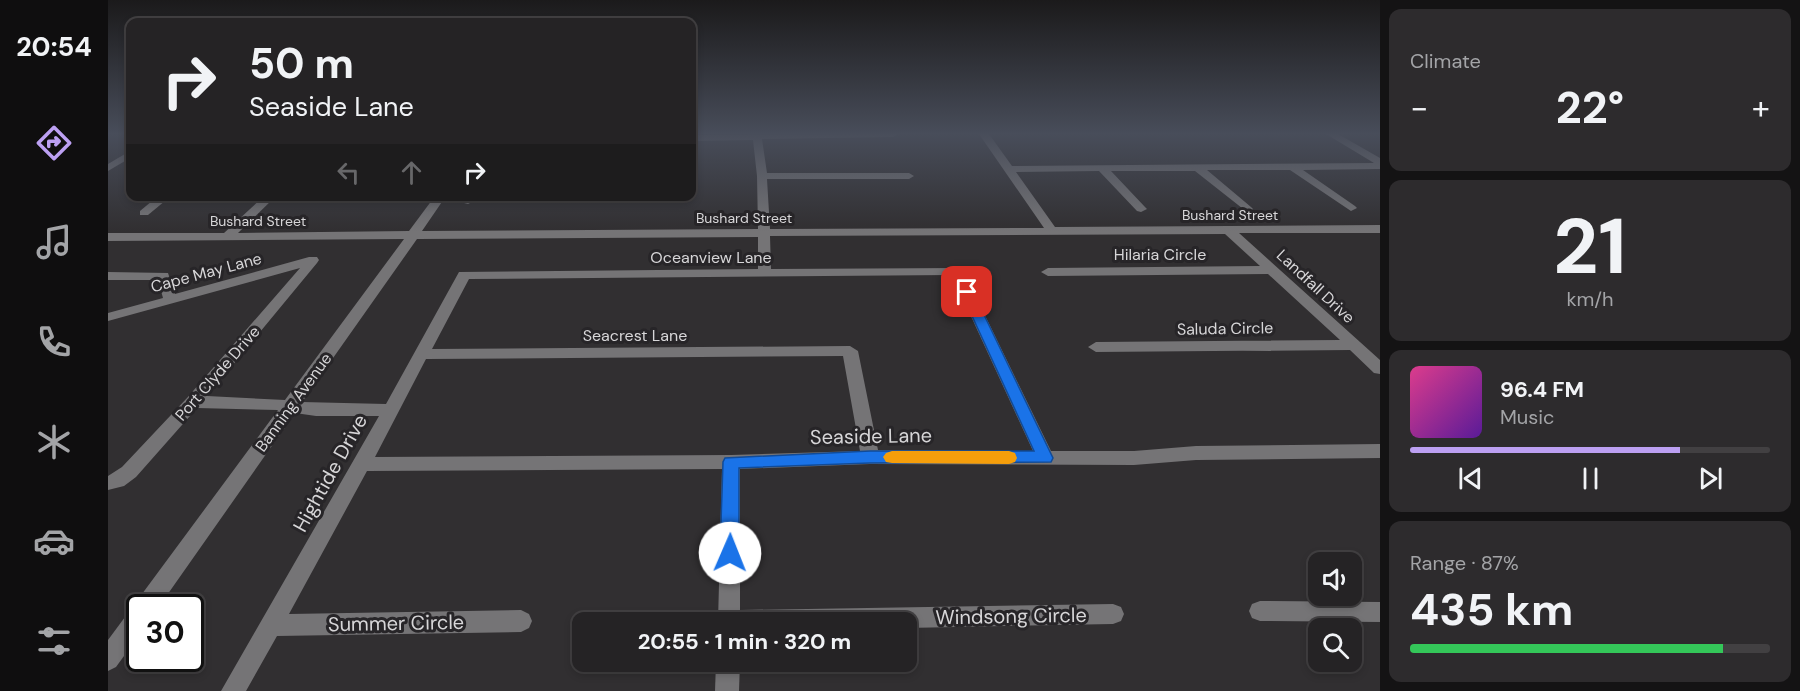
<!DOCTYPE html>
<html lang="en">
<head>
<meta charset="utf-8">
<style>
	:root { --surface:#252325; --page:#2d2b2d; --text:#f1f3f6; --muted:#a3a4a7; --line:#424042; --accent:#bca0f2 }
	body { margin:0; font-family:"DM Sans",sans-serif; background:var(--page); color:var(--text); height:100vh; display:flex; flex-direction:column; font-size:22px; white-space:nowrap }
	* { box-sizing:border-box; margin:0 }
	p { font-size:20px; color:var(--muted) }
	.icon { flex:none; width:33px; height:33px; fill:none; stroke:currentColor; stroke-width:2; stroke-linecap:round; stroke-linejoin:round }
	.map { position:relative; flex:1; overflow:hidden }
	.details { display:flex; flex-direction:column; gap:9px; padding:9px; background:#141314; width:420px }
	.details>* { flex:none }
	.guide { position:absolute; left:18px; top:18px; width:570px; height:183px; border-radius:12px; box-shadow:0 3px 9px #0003,0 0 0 2px var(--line); background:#252325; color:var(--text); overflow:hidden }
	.fabs { position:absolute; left:1200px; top:552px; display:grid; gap:12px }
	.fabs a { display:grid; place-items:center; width:54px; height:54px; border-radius:12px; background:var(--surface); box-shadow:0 3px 9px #0003,0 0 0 2px var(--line); font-size:30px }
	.speed { position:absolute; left:18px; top:594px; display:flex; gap:12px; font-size:30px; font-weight:700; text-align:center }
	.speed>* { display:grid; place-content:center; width:78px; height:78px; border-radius:50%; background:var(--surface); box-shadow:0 3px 9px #0003,0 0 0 2px var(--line); line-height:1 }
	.speed .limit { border:3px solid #111; border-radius:9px; background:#fff; color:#111 }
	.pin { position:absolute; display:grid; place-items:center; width:51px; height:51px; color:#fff; margin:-26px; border-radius:12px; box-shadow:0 3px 9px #0006 }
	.me { position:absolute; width:66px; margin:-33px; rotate:1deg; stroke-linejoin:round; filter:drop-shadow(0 0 4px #0008) }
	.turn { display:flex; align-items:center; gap:21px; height:126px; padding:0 24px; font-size:27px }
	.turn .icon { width:78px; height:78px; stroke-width:2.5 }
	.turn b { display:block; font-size:42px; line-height:51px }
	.lanes { display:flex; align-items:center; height:57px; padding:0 24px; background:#0003; justify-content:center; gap:30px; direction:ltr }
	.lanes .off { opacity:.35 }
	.big { font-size:45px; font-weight:700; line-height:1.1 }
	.details .widget { flex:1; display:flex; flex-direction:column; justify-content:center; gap:9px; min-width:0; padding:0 21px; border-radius:12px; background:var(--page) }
	.details .dial { align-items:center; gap:0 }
	.dial b { font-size:78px; line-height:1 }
	.song { display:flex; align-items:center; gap:18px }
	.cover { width:72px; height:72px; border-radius:9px; background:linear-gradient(135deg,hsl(330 70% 55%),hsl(270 70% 35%)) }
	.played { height:6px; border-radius:3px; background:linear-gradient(90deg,var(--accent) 75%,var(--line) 75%) }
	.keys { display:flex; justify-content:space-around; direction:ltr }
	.heat { display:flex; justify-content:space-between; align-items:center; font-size:33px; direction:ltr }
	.charge { height:9px; border-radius:4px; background:linear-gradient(90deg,#34c759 87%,var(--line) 0) }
	.trip { position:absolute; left:464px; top:612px; width:345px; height:60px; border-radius:12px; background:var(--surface); box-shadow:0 3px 9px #0003,0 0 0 2px var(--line); font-weight:700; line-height:60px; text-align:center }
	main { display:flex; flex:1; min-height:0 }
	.tabs { display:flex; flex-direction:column; width:108px; justify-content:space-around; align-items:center; background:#0f0e0f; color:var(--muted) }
	.tabs .icon { width:42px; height:42px }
	.tabs .active { color:var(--accent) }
	.tabs b { font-size:27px; color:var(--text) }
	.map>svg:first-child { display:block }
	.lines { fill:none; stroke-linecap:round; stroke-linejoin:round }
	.minor { fill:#757476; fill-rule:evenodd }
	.route { fill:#1a73e8; stroke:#114b97; stroke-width:1.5 }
	.slow { fill:#f59e0b }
	.labels { text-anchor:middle; stroke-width:6; stroke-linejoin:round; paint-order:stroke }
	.far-street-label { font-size:14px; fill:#d7d6d8; stroke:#272528 }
	.street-label { font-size:16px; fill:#d7d6d8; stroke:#272528 }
	.near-street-label { font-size:20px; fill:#d7d6d8; stroke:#272528 }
</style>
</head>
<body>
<main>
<nav class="tabs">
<b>20:54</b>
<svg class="icon active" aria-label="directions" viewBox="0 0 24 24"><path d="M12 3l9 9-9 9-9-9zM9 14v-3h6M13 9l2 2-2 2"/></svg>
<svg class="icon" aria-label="music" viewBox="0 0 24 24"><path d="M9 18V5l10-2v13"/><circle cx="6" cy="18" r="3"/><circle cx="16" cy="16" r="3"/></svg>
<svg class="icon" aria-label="phone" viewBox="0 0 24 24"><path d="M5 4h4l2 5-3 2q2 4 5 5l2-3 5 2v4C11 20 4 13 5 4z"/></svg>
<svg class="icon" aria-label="climate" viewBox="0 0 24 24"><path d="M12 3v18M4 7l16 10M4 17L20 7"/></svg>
<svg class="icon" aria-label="car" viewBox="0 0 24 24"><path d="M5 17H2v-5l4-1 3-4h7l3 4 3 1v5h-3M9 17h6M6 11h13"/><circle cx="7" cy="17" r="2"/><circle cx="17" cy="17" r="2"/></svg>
<svg class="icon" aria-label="filters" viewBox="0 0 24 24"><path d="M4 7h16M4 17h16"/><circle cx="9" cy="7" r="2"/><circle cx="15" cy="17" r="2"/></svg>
</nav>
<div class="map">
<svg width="1272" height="691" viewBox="0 0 1272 691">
	<rect width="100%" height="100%" fill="#312f31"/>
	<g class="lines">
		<g class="minor">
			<path d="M790,134L785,137L654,139L659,173H801L806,176L801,179H659L662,229L936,228L871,134H881L904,166L1266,163L1218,134H1230L1272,158V169L1195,170L1247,206L1249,208L1243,211L1182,170H1099L1143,207L1145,209L1139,212L1087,171H1003L1037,207L1039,209L1033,212L1029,211L991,171L908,172L947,227L1272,225V233H1131L1272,360V374L1266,373L1242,350L988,352L980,347L988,342L1232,340L1160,274L940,276L933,272L940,268L1152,266L1117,234L662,236L663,269L854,268L943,451H1026L1088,446L1272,444V458L1088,460L1026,465L762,464L632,469V610L1005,604L1013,607L1016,614L1013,621L1005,624L798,628V622H610L614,469L259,471L181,614L413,610L421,614L424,621L421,628L413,632L169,636L138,691H113L271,416H208L187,413L50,608H32V634L8,667L0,671V640L170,410L89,408L28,477L16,486L0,490V476L14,467L79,398L192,268L0,321V313L55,298L50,280H0V272L60,273L67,294L201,257H209L211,260L209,263L99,396L177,400L296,239L0,241V233H116L156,196H168L130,233L301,231L327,196H338L314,231L650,229L649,176L645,140L584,141V135ZM650,237V269L351,272L278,404L194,402L309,239ZM844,275L925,451L770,450L750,351L742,346L324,349L361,279ZM735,356L752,451L623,455L267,457L318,359Z"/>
			<path d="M22,151V158L0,171V164Z"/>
			<path d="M50,196H63L40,215H32V211Z"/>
			<path d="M355,196H366V201L360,204L356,203Z"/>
			<path d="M448,196H459L457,201H449Z"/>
			<path d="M545,196H555L556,197L550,200Z"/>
			<path d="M1152,601L1272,602V622L1152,621L1144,618L1141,611L1144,604Z"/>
			<path d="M608,662H632L631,691H607Z"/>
		</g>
	</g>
	<linearGradient id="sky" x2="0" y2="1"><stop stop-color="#1b1a1b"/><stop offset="0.58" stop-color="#484d5a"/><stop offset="1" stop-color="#484d5a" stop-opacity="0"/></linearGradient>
	<rect width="1272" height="231" fill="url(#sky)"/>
	<path class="route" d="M859,288L865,292L945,458L943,462L762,463L631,468V553L628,558L622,561L615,558L612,553L615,462L617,458L762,451H926L853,292Z"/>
	<path class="slow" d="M784,451H901L907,453L909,458L907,462L901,464L784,463L778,462L775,457L778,453Z"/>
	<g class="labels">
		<g class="far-street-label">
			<text x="1122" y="220">Bushard Street</text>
			<text x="636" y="223">Bushard Street</text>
			<text x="150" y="226">Bushard Street</text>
		</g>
		<g class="street-label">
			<text x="1052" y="260">Hilaria Circle</text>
			<text x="603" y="263">Oceanview Lane</text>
			<text transform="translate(98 272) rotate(-15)" y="6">Cape May Lane</text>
			<text transform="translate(1208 286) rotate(43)" y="6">Landfall Drive</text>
			<text transform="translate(1117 328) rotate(-1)" y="6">Saluda Circle</text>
			<text x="527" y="341">Seacrest Lane</text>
			<text transform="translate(109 373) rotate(-49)" y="6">Port Clyde Drive</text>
			<text transform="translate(185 402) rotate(-54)" y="6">Banning Avenue</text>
		</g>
		<g class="near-street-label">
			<text transform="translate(763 436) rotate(-1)" y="7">Seaside Lane</text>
			<text transform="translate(222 473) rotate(-61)" y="7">Hightide Drive</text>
			<text transform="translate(903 616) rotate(-1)" y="7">Windsong Circle</text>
			<text transform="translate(288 623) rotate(-1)" y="7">Summer Circle</text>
		</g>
	</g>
</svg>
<div class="fabs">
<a><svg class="icon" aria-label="sound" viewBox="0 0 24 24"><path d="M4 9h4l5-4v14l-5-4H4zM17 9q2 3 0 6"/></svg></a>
<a><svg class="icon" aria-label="search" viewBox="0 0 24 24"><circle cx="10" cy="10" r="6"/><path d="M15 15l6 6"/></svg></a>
</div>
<div class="speed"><div class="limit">30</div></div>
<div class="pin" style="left:859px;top:292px;background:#d93025"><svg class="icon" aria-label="arrive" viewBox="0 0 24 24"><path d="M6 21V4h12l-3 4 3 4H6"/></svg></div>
<svg class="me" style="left:622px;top:553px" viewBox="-20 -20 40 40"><circle r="19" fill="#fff"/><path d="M0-13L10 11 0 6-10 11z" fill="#1a73e8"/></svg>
<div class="trip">20:55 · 1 min · 320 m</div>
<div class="guide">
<div class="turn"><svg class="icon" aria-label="right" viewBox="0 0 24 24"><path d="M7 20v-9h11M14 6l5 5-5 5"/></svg><div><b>50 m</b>Seaside Lane</div></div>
<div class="lanes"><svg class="icon off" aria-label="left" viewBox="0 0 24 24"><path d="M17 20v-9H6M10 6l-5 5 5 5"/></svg><svg class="icon off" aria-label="ahead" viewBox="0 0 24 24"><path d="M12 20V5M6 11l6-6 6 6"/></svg><svg class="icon" aria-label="right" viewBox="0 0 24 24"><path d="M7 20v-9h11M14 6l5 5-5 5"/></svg></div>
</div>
</div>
<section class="details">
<div class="widget"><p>Climate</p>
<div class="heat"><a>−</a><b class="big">22°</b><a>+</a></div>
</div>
<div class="widget dial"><b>21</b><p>km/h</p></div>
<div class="widget">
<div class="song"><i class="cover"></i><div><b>96.4 FM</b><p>Music</p></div></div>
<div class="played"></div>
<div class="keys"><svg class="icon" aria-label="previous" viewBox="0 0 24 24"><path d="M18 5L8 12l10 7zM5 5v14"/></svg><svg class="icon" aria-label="pause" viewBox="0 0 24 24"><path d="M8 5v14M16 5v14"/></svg><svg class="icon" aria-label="next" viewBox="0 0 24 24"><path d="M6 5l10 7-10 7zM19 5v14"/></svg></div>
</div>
<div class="widget"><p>Range · 87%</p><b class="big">435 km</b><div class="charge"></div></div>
</section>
</main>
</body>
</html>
